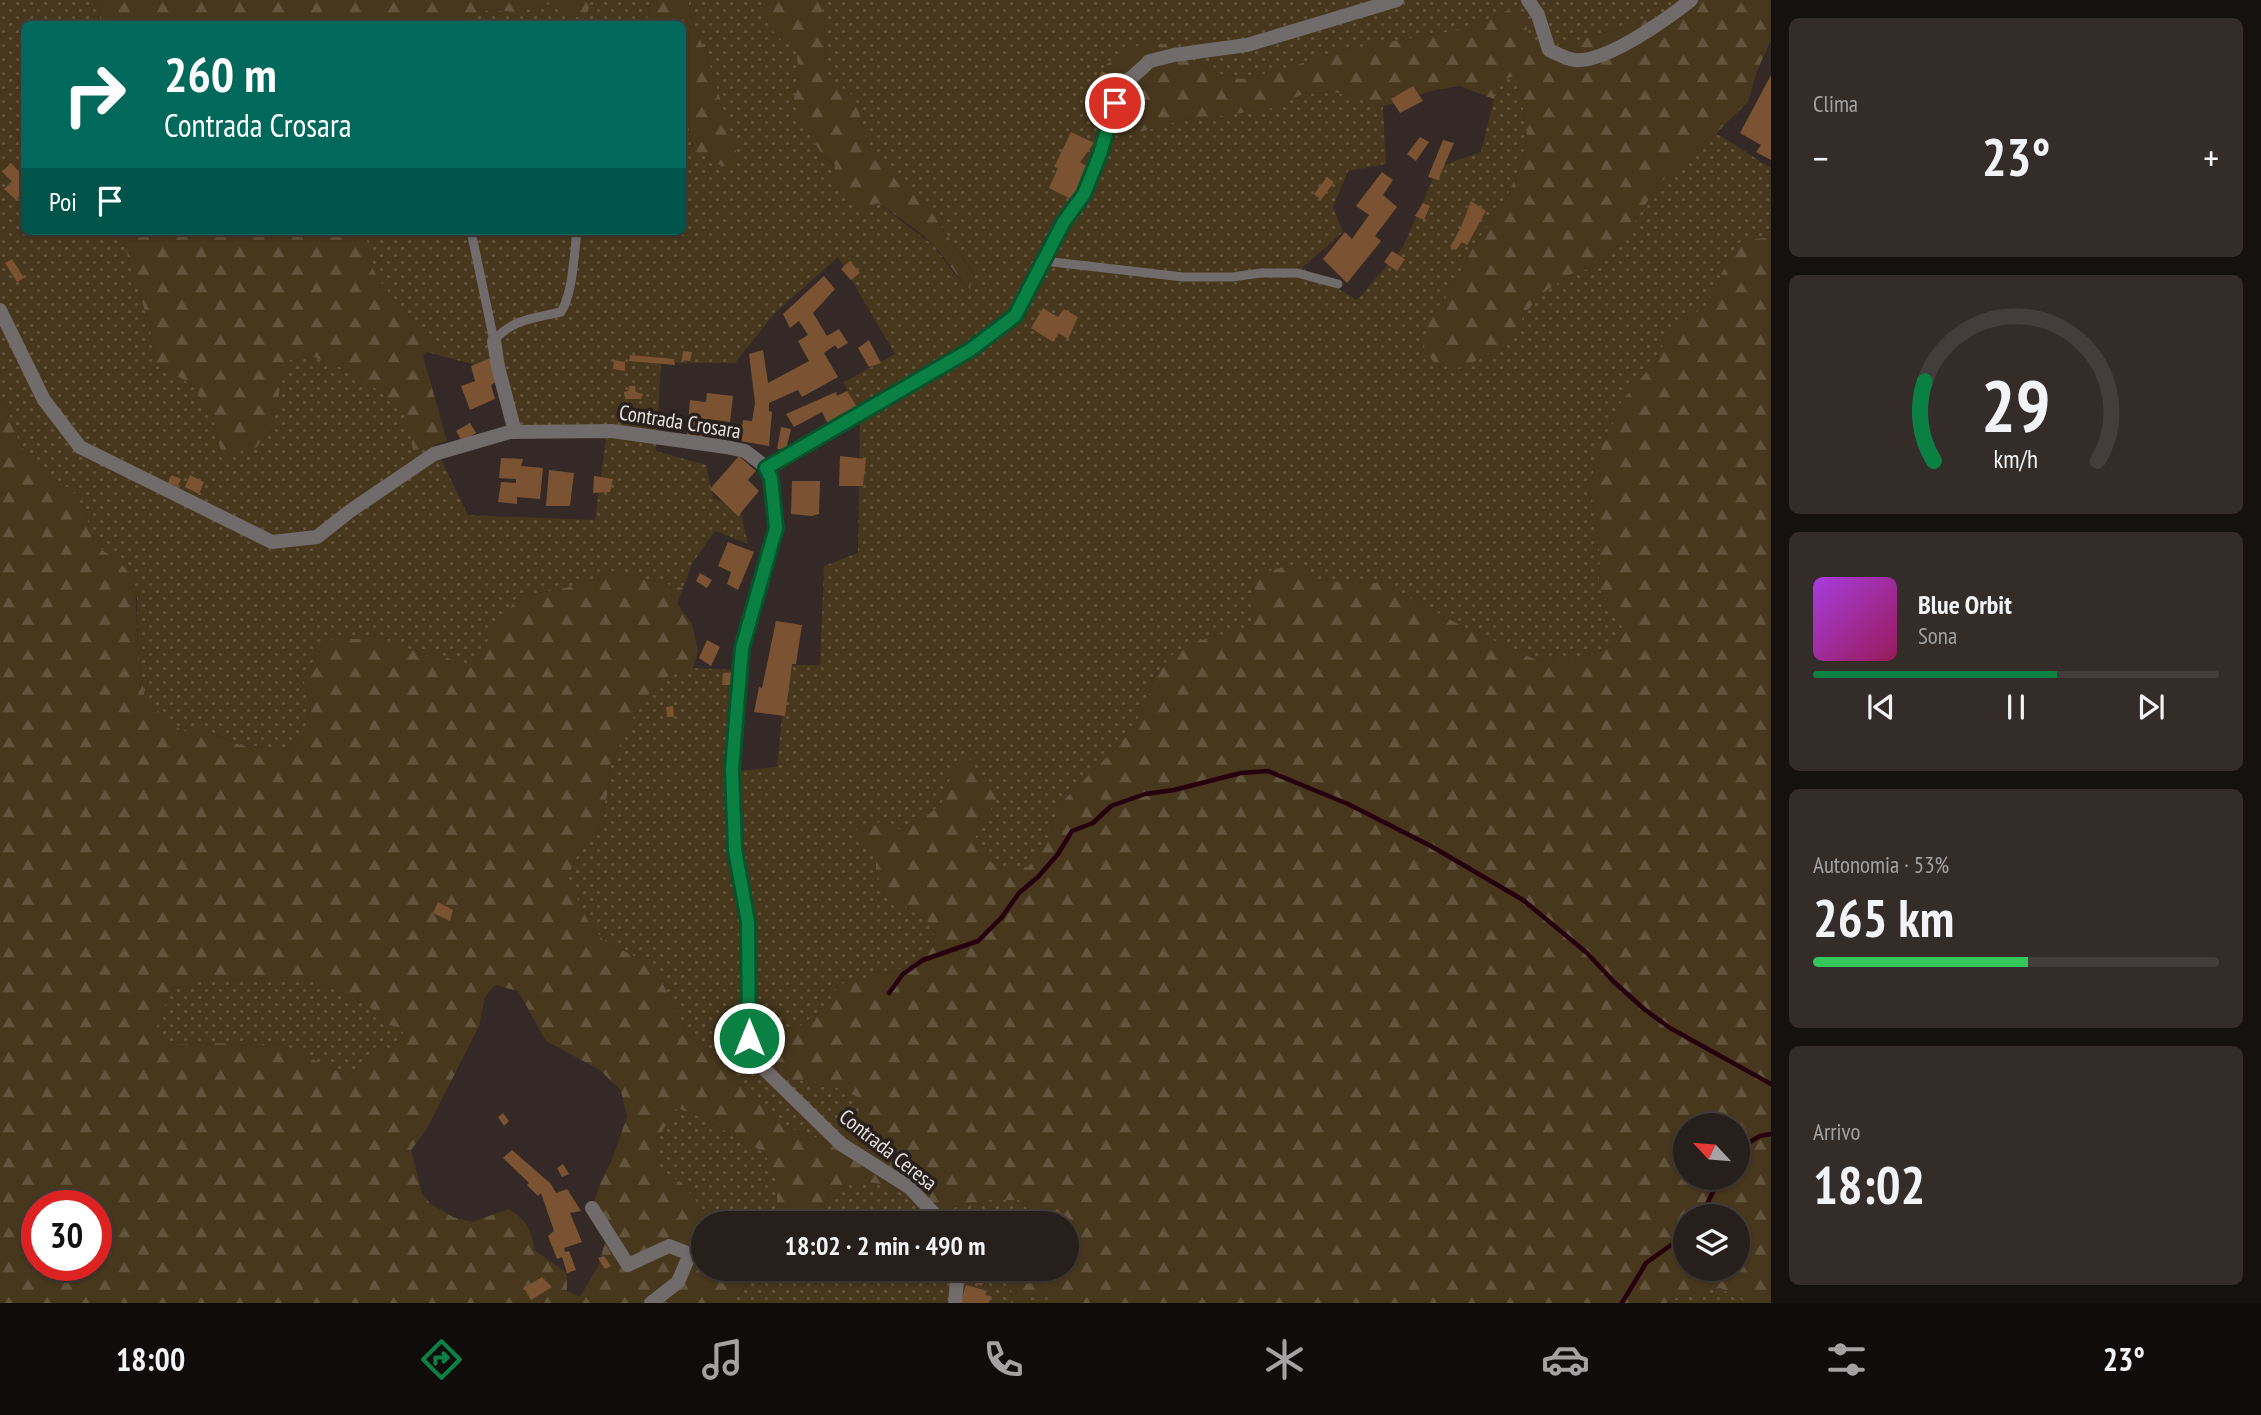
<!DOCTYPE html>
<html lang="it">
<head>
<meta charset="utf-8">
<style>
	:root { --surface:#271f1c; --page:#332c29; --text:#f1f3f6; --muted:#a4a2a3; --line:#433d3b; --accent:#0b8043 }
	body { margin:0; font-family:"PT Sans Narrow",sans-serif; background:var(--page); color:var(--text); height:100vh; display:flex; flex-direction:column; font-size:26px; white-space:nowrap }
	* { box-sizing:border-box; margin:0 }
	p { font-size:23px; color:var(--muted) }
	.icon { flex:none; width:38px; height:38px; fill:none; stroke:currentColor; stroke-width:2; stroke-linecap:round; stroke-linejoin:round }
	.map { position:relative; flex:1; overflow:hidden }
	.sheet { display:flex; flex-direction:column; gap:18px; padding:18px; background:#15110f; width:490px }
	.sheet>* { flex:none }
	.guide { position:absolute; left:21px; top:21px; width:665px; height:214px; border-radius:10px; box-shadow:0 2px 5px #0004,0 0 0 2px var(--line); background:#00695c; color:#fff; overflow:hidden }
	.needle { width:46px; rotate:296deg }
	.fabs { position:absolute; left:1673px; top:1113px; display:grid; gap:14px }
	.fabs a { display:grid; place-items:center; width:77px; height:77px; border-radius:50%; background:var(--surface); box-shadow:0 2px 5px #0004,0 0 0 2px var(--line); font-size:35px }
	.speed { position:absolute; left:21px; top:1190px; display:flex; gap:14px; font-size:35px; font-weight:700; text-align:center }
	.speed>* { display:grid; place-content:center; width:91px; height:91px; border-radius:50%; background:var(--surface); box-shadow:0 2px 5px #0004,0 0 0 2px var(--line); line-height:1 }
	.speed .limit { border:10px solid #d22; background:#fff; color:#111 }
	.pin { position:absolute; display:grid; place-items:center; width:60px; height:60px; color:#fff; margin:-30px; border:4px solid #fff; border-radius:50%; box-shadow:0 2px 7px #0007 }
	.me { position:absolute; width:77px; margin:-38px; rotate:0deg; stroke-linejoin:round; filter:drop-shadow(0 0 5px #0008) }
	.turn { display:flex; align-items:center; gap:24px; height:147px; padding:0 28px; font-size:32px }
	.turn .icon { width:91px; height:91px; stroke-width:2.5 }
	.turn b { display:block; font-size:49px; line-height:60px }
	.then { display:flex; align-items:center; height:66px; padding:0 28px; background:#0003; gap:14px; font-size:26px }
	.big { font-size:52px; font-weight:700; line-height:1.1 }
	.sheet .tile { flex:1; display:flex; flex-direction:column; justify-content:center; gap:10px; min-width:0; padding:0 24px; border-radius:10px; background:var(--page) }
	.sheet .dial { align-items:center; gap:0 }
	.dial svg { height:182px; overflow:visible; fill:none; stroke:var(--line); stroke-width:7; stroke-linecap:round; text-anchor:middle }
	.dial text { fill:var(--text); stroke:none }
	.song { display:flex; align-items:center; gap:21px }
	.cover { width:84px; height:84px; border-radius:10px; background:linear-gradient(135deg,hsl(280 70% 55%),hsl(330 70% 35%)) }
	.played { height:7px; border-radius:4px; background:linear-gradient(90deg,var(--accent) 60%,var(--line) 60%) }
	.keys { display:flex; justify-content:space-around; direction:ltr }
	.heat { display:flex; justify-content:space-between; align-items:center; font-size:38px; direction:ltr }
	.charge { height:10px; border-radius:5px; background:linear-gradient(90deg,#34c759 53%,var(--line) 0) }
	.trip { position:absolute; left:691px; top:1211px; width:388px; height:70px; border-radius:35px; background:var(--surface); box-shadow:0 2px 5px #0004,0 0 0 2px var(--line); font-weight:700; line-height:70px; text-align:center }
	.tab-bar { display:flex; height:112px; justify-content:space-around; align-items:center; background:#100c0b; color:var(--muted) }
	.tab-bar .icon { width:49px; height:49px }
	.tab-bar .current { color:var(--accent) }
	.tab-bar b { font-size:32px; color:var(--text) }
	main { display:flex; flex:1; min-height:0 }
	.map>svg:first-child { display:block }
	.grass { fill:url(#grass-dots) }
	.forest { fill:url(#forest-firs); fill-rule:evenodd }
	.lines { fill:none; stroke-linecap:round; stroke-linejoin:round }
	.stream { stroke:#27000f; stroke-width:4.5 }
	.building { fill:#7b5332 }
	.service { stroke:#716b6b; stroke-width:9 }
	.minor { stroke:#716b6b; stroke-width:14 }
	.route-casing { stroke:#07532c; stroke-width:18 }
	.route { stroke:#0b8043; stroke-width:12 }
	.labels { text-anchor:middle; stroke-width:7; stroke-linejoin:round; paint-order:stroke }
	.street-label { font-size:21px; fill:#e7e0de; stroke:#291f1c }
</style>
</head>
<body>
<main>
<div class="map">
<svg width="1771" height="1303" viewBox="0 0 1771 1303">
	<defs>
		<pattern id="grass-dots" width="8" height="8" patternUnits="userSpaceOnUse" patternTransform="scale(1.75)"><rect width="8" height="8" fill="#47371d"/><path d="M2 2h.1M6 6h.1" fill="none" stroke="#62543d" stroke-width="1.8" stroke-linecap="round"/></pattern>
		<pattern id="forest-firs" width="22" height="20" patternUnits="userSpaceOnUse" patternTransform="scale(1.75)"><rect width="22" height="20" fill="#47371d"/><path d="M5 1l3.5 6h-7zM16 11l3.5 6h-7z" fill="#62543d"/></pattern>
	</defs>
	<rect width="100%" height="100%" fill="#342926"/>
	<g class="grass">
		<path d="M0,0H102L98,4L103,24H24V231H120L150,327L155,363L192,385L213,417L222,456L275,417L281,383L290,360L314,357L354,373L407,411L413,451L434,445L468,515L595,520L606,438L514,424L500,371L445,357L379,280L370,264L366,231H682L683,110L691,119L689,130L692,149L723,167L737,158L708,59L692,19L688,0H763C769,24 769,37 795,46C800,67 798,82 793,103L822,155L878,203L934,246L953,272L969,289L973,272L925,203L902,186L881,166L868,147L855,98L826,75L825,22L820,0H1691L1667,14L1559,46L1533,43L1523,19L1508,10L1481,22L1447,32L1349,49L1269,73L1241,79L1216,73L1189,58L1102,111L1140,132L1193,117L1220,116L1268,109L1303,94L1332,92L1354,96L1383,106L1386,164L1348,171L1333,207L1343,232L1302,268L1357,300L1403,247L1438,167L1481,152L1498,82L1513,76L1520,89L1527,135L1521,165L1505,201L1474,246L1446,298L1430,317L1510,340L1524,315L1539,296L1571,274L1598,266L1621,243L1658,185L1697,146L1716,133L1771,168V237L1741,241L1726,264L1708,304L1669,333L1656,360L1619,405L1613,424L1595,455L1591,491L1600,556L1599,588L1624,629L1612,646L1579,659L1562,661L1534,659L1460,625L1381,582L1358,584L1254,575L1252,625L1172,655L1154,676L1147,701L1135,724L1120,744L1060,804L1044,848L1028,867L1001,869L979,853L975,838L996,798L969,759L953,770L942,803L921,821L897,830L880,822L876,871L884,893C903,903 918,916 936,927C923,979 880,971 839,985C826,1010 798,1031 773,1044L776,1079C812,1081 827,1081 860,1098L857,1145L841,1146L781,1125L739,1084L724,1062L688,1035L664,986L648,963L604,941L589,923L568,880L572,866L583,844L598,830L608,791L610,765L635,714L659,680L693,668L735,670L728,772L777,767L787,665H820L824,566L858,553L860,426L844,382L895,354L838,257L774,314L735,363H661L656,451L706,465L713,498L740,509L748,544L715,531L692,564L683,588L611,571C582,588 548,590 516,598L503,620L492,631L482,654L469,664L453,661L441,654L421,653L382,639H334L324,644L303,677L311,707L302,738L292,748L281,751L264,747L240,745L208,731L183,732L145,701L138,649L137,598L119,561L99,548L91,535L83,501L67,487L46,476L30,459L19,442L5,403L0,400Z"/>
		<path d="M590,0H652L646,24H469L478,10L519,12L549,4L586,20Z"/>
		<path d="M303,977C331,987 356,998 381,1014L382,1023L400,1028L406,1037L389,1052L378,1048L369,1054L353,1073L343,1074L281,1044L269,1043L252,1046L222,1043L166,1045C163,1039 160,1033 159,1028C156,1013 170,1005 170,988L186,987L195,981Z"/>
		<path d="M676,1108L698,1116L762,1151L777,1173V1209L784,1223H713L681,1182L657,1170L659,1136Z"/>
		<path d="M857,1182L884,1184L914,1200L928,1213L989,1200H1019L1039,1220V1223H814L833,1190Z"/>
		<path d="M753,1269H1013L1011,1303H732L752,1279Z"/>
		<path d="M1720,1288L1747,1303H1666L1670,1299Z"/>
		<path d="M1045,1292L1063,1303H1020Z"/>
	</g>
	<g class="forest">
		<path d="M102,0H590L586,21L549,4L519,12L479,10L469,24H103L98,4Z"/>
		<path d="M652,0H688L692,19L708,59L738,158L723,167L692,149L689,130L691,119L683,110L682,24H646Z"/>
		<path d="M763,0H820L825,22L826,75L855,97L868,147L881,166L902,186L925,203L973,273L970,289C956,276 947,260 935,247C919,230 897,216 878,203L866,209L850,200L834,187L835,165L822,155L793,103C798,82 800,67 795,46C769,37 769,25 763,0Z"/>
		<path d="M1691,0H1771V40L1757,71L1748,102L1716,133L1697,146L1658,185L1621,243L1598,266L1571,274L1539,296L1524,315L1510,340L1482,358L1459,368L1435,365L1424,347L1430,317L1446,298L1474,246L1505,201L1521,165L1527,135L1520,90L1513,76L1499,82L1494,99L1459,86L1430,91L1401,102L1383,106L1354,96L1332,92L1303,94L1269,109L1220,116L1193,117L1140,132L1102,111L1097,87L1107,64L1146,41L1163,44L1216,73L1241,79L1269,73L1349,49L1447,32L1481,22L1508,10L1523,19L1533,43L1559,46L1667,14Z"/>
		<path d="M120,231H366L370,264L379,280L445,357L427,352L423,356L447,441L413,451L406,411L354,373L314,357L290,360L281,383L275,417L257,447L222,456L213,417L192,385L155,363L150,327Z"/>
		<path d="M1771,237V1303H1747L1720,1288L1670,1299L1666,1303H1063L1045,1292L1020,1303H1011L1013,1269H1068V1223H1039V1220L1019,1200H989L928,1213C894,1184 876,1175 833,1190L814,1223H784L777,1209V1173L762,1151L698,1116L677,1108L659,1136L657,1170L681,1182L713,1223H704V1269H753L752,1278L732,1303H0V400L5,403L19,442L30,459L46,476L67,487L83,501L91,535L99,548L119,561L135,581L138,649L145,700L183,732L197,727L240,745L264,747L281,751L292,748L302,738L311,707L303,677L324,644L334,639H382L421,653L441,654L453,661L469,664L482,654L492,631L503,620L516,598C548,590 582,588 611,571L683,588L677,603L692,624L698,651L693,668L659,680L635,714L610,765L608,791L598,830L583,844L572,866L568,880L589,923L604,941L648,963L664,986L688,1035L724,1062L739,1084L781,1125L841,1146L857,1144L860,1098C827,1081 812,1081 775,1079L760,1054C788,1032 822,1017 839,985C880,971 924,979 936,927C918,916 903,903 884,893L876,871V854L852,839L859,824L880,822L897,830L921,821L942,803L953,770L969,758L997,798L975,838L979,853L1001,869L1028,867L1044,848L1060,804L1120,744L1135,724L1147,701L1154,677L1172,655L1199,641L1252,625L1254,575L1302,562L1314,579L1358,584L1381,582L1460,625L1534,659L1562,661L1579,659L1612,646L1623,629L1599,588L1600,556L1591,491L1595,455L1613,424L1619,405L1656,360L1669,333L1708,304L1726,264L1741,241ZM303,977C331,987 356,998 380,1014L382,1023L400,1028L405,1037L389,1051L378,1048L369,1054L353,1073L343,1074L281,1044L269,1043L252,1046L222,1043L166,1045C164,1039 160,1033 159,1028C156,1014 170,1004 170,988L186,987L196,981ZM495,985L518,991L546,1041L600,1070L621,1091L627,1117L612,1160L600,1184L593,1205L606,1239L598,1266L580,1297L567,1291V1273L534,1250C533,1231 525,1219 509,1209L472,1222L453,1217L431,1204L422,1194L411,1150L426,1130L438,1107L479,1026L485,997ZM1685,1125H1738V1178H1685ZM37,1206H96V1265H37ZM1685,1216H1738V1269H1685Z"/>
	</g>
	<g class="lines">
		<g class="stream">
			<path d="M889,993L903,974L923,960L978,941L1002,917L1019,893L1038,877L1058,854L1072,831L1093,823L1111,806L1145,794L1174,790L1241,773L1268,771L1348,804L1431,846L1523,900L1587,953L1614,982L1644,1009L1670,1028L1771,1084"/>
			<path d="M1738,1149L1760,1136L1771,1134"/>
			<path d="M1701,1216L1720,1178"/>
			<path d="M1622,1303L1646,1263L1685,1235"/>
		</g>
	</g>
	<g class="building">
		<path d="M1102,71L1116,78L1104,103L1089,95Z"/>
		<path d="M1771,75V160L1756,152L1761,145L1740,133Z"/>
		<path d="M1413,86L1423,101L1400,113L1391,99Z"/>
		<path d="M1071,132L1094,143L1080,162L1088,167L1073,200L1049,188L1058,168L1054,167Z"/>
		<path d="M1420,137L1429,142L1416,161L1407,154Z"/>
		<path d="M1443,140L1454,143L1438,180L1428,177Z"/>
		<path d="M11,163L24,177V191L16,200L4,189L12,181L2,172Z"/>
		<path d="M1382,172L1393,180L1383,195L1397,207L1375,236L1381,241L1347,283L1323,259L1345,232L1352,239L1369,215L1356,206Z"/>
		<path d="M1327,177L1334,182L1321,200L1314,194Z"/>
		<path d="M1471,201L1486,211L1467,245L1462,242L1456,250L1450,247L1461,227Z"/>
		<path d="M1423,203L1430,206L1424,220L1415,216Z"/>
		<path d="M1392,251L1405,259L1397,271L1384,262Z"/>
		<path d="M12,259L24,278L17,282L5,263Z"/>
		<path d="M850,261L860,273L851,280L841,269Z"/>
		<path d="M824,276L835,289L813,313L827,336L839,329L848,343L838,349L835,345L824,353L838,377L802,397L798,390L769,403V411L772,412L769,446L740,441L743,420L752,421L755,403L749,354L763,350L768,383L809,361L798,341L808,335L799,321L790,328L783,314Z"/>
		<path d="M1043,308L1058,317L1064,309L1078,317L1068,339L1059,333L1053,342L1031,328Z"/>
		<path d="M869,340L881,363L869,367L858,348Z"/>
		<path d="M683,351L692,352L690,361L682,360Z"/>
		<path d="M630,355L674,359L675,365L629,361Z"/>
		<path d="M491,358L500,380L491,385L495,399L470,410L461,386L475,381L471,366Z"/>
		<path d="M614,360L625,362V371L613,369Z"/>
		<path d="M629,386H635L636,392L643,394L641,399H625L624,392L628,391Z"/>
		<path d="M847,391L859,410L829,426L822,412L794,427L786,414L836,392L837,396Z"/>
		<path d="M707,393L733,396L730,422L708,419L706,438L687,435L690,400L706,402Z"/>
		<path d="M470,423L476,433L462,441L456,431Z"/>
		<path d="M781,427L791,429L786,450L777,449Z"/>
		<path d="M739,456L756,471L748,480L759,491L738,516L710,489Z"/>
		<path d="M840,456L866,459L863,486H839Z"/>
		<path d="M501,458L523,459L521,466L543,468L540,499L517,497V504L498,502L501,482L516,483V479L499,478Z"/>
		<path d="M549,470L574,473L570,506H546Z"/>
		<path d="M171,475L181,479L177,487L168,483Z"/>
		<path d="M190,475L204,482L199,494L185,487Z"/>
		<path d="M594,476L613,479L610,492L593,493Z"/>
		<path d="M792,481H820L819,514L812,516L791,514Z"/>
		<path d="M728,542L754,552L738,590L727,584L731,572L718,566Z"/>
		<path d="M700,573L712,580L707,588L696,581Z"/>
		<path d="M776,621L802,625L796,664H792L785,716L754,712L759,687L762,688Z"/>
		<path d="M707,640L720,647L711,666L699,658Z"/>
		<path d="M734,672L733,685H722L723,673Z"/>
		<path d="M673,706L674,717H667L666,707Z"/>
		<path d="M438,902L453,910L450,921L433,913Z"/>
		<path d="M503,1113L509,1121L504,1126L498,1117Z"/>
		<path d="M512,1150L551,1184L556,1193L567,1189L581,1211L570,1213L582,1242L564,1248L565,1252L569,1251L576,1270L567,1273L562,1257L557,1259L548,1236L554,1231L541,1193L538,1196L527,1185L529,1183L503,1158Z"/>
		<path d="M563,1164L569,1174L562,1177L557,1168Z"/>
		<path d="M1057,1209L1072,1222L1068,1226V1223H1044Z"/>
		<path d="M997,1211L998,1218L1033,1212L1035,1223H965Z"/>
		<path d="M604,1256L611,1266L605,1269L598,1258Z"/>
		<path d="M976,1271H984L990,1275L981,1286L970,1277Z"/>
		<path d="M542,1277L552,1287L531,1300L524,1288Z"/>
		<path d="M966,1285L987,1291L985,1295L991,1296L989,1303H960Z"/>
	</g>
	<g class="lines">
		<g class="service">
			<path d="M471,231L494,341"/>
			<path d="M1044,261L1183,277H1232L1261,273H1297L1338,284"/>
			<path d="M494,341C511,319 536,318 561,312C573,293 574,254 577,231"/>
		</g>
		<g class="minor">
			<path d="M1528,0L1538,15L1549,50C1557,54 1566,59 1575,60C1606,63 1667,19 1691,0"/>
			<path d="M0,310L44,400L80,447L272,542L317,537L350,511L434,454L510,432L612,431L726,447L745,451L767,468L771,478L776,529L742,648L732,769L735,850L748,921L749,1038L758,1063L841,1144L909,1187L943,1223"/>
			<path d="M494,341L498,367L515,432"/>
			<path d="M767,468L970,350L1015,316L1025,300L1063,223L1084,194L1100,154L1120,88L1150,61L1174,55L1247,45L1397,0"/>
			<path d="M592,1208L628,1265L669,1246L690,1254L678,1282L651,1303"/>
			<path d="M955,1303L958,1269"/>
		</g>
	</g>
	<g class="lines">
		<defs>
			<path id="route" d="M749,1038L748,922L735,850L732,769L742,648L776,528L771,478L766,468L970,350L1015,316L1063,223L1084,194L1100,154L1115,103"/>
		</defs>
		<use href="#route" class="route-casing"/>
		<use href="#route" class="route"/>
	</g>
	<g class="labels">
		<g class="street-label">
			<text transform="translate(680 422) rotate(9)" y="7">Contrada Crosara</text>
			<text transform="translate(888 1150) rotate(38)" y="7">Contrada Ceresa</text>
		</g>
	</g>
</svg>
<div class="fabs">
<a><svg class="needle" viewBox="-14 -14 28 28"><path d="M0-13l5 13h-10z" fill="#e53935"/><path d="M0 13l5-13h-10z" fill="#a4a2a3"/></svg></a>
<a><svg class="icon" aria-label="layers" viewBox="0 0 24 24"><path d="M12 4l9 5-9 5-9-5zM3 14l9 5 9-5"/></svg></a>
</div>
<div class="speed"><div class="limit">30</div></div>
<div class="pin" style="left:1115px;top:103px;background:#d93025"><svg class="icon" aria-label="arrive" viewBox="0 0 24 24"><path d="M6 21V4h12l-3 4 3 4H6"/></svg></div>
<svg class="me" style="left:749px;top:1038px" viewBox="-20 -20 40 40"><circle r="17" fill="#0b8043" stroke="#fff" stroke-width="3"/><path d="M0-11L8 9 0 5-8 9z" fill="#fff"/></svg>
<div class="trip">18:02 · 2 min · 490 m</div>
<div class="guide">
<div class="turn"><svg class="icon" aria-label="right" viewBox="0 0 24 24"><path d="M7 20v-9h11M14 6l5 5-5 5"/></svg><div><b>260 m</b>Contrada Crosara</div></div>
<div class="then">Poi<svg class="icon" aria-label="arrive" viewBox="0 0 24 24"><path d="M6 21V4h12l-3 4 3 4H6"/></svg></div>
</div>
</div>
<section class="sheet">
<div class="tile"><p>Clima</p>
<div class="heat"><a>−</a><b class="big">23°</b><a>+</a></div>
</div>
<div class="tile dial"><svg viewBox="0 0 100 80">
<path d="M14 69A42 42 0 1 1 86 69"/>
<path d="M14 69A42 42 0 0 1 10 34" stroke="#0b8043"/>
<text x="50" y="56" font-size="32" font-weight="700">29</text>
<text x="50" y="72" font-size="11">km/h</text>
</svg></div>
<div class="tile">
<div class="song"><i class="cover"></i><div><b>Blue Orbit</b><p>Sona</p></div></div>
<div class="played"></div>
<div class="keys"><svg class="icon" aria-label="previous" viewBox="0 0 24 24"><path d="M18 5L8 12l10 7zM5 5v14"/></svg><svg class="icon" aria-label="pause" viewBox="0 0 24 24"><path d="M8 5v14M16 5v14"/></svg><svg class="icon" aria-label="next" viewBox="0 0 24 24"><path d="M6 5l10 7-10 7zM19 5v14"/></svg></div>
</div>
<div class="tile"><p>Autonomia · 53%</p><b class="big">265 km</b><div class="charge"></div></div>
<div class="tile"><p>Arrivo</p><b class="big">18:02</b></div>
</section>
</main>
<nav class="tab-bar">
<b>18:00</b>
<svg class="icon current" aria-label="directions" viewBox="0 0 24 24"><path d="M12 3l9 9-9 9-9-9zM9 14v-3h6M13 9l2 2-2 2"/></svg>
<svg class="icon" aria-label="music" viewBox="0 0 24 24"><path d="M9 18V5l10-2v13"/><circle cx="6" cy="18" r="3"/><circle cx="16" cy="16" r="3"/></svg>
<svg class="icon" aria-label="phone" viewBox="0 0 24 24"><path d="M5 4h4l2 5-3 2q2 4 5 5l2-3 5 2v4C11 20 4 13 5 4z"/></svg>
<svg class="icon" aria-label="climate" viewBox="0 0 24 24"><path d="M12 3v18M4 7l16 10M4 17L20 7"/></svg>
<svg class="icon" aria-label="car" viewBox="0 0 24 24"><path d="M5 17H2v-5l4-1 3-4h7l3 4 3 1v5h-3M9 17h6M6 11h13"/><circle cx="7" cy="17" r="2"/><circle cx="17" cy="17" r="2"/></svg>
<svg class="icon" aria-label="filters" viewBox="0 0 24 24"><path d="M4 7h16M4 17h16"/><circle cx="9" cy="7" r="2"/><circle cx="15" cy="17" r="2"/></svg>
<b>23°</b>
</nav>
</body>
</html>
